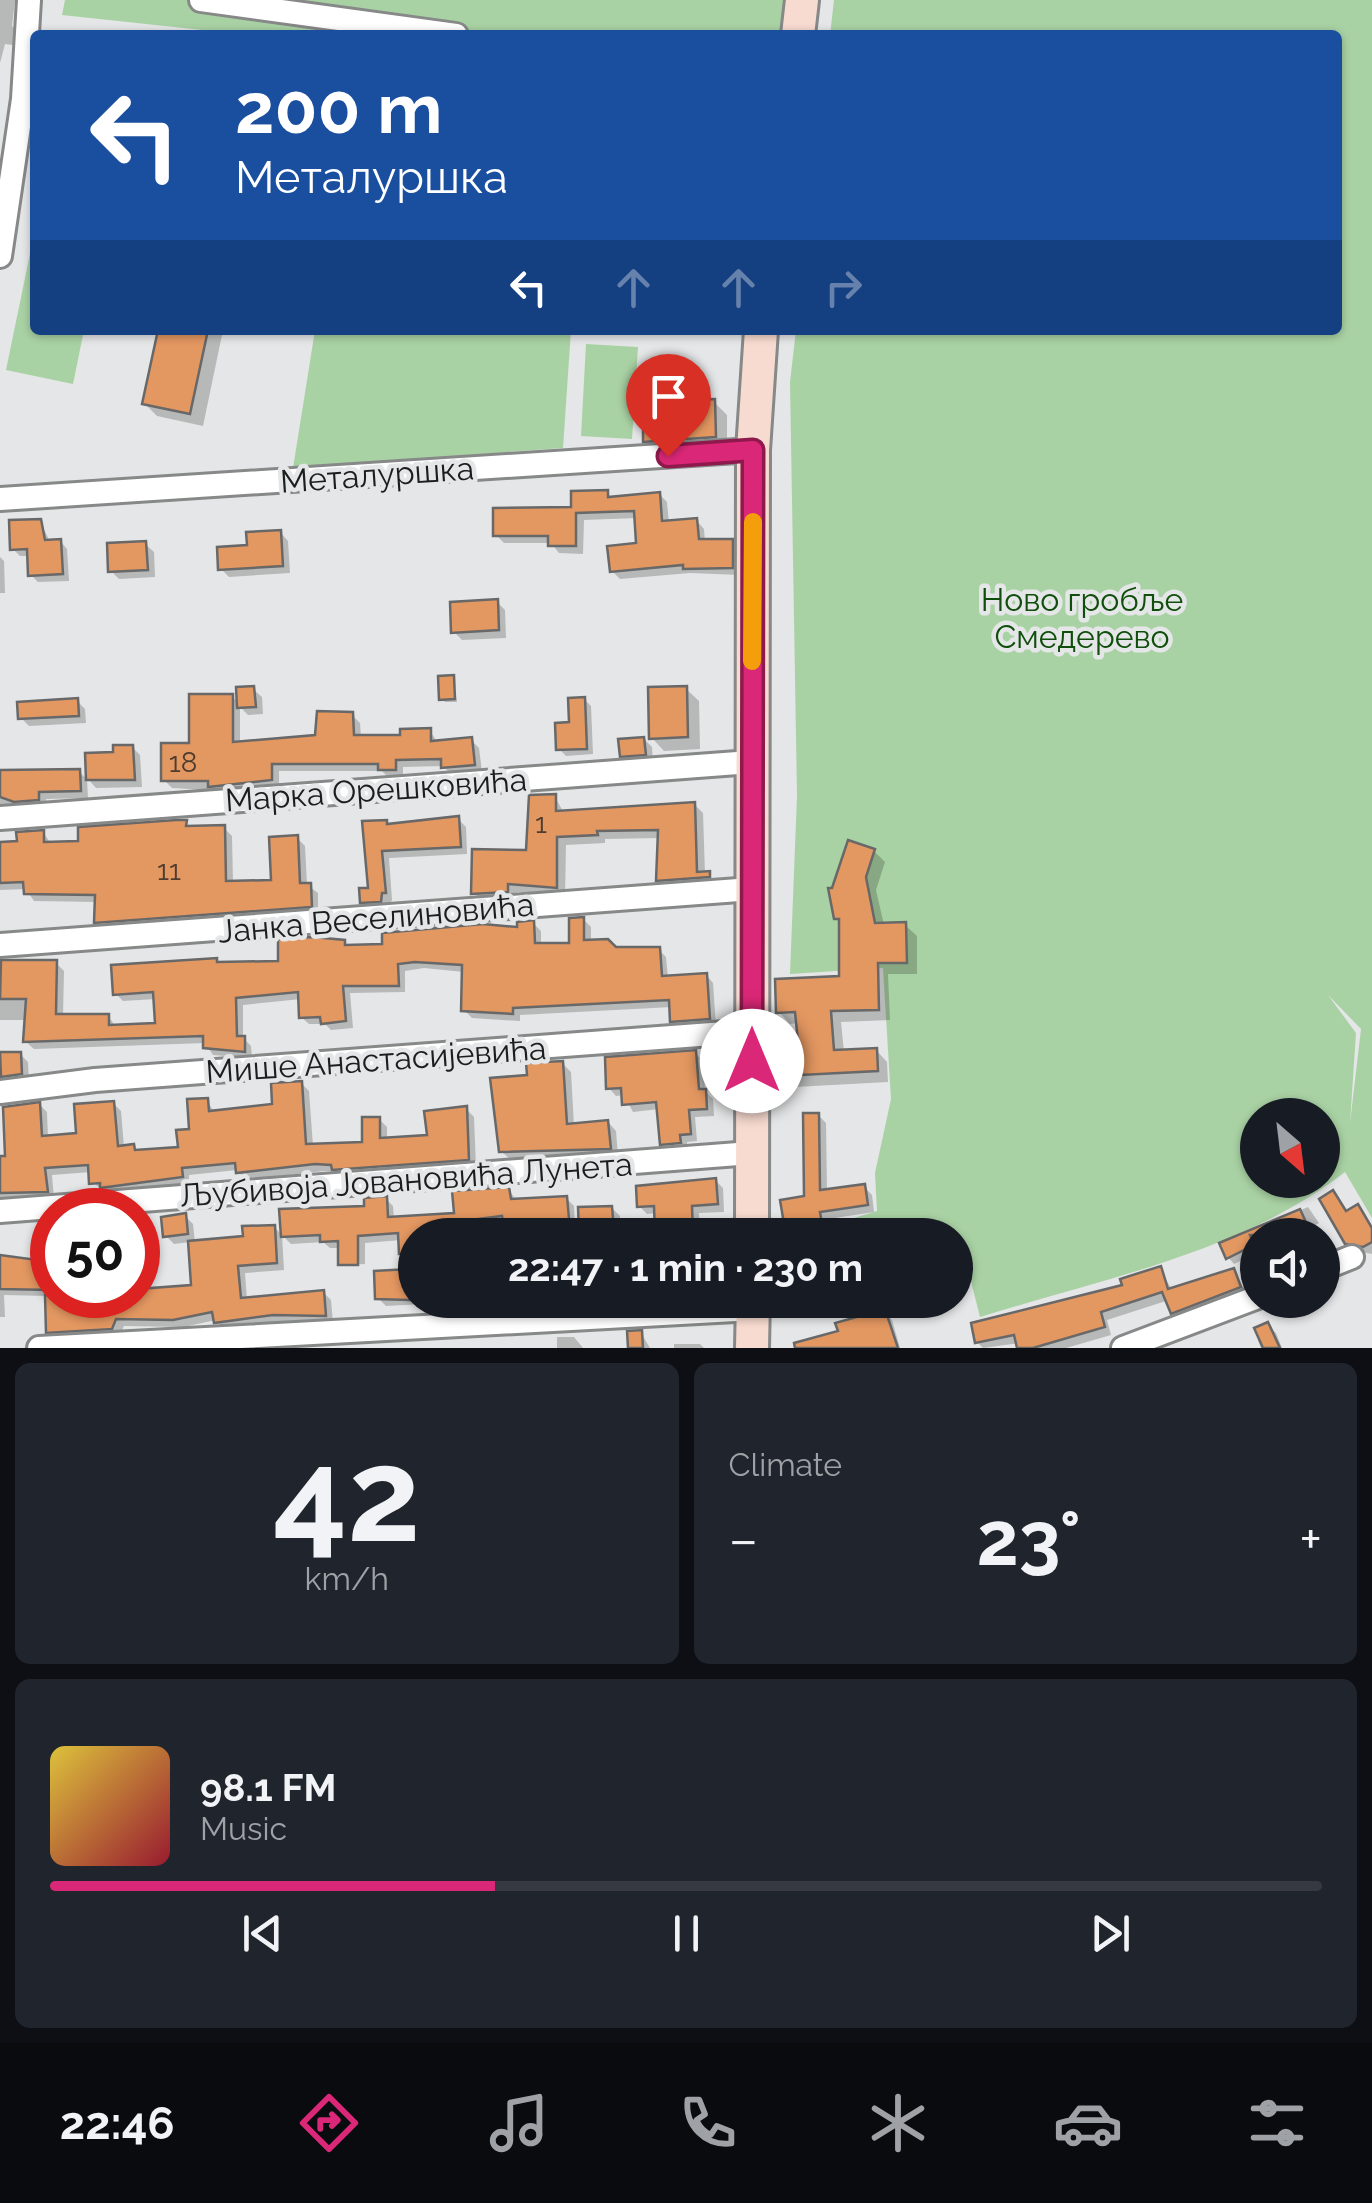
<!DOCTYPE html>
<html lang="en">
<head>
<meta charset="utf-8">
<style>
	:root { --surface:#171b24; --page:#20242c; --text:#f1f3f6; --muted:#9ea1a6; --line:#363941; --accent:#db2777 }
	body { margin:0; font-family:Raleway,sans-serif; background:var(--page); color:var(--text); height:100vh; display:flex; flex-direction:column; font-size:38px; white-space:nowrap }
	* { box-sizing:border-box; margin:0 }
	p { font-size:32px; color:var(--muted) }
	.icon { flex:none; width:55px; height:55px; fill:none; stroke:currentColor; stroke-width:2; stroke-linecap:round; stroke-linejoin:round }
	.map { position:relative; height:1348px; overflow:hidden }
	.details { display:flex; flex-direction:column; gap:15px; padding:15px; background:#0d0f14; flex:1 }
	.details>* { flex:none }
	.guide { position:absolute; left:30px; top:30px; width:1312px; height:305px; border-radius:10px; box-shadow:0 2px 8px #0004; background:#1a4fa0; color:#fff; overflow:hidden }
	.needle { width:65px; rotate:152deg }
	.tools { position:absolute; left:1240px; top:1098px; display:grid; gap:20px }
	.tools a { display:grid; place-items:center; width:100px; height:100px; border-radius:50%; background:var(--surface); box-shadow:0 2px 8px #0004; font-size:50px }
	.speed { position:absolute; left:30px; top:1188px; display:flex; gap:20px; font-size:50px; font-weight:700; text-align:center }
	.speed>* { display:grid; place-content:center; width:130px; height:130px; border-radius:50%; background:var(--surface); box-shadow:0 2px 8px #0004; line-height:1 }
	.speed .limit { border:15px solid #d22; background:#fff; color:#111 }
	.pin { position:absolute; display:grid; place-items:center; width:85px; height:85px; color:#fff; margin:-102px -42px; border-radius:50% 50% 50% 0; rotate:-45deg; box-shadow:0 0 10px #0007 }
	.pin .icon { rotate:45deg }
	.me { position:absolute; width:110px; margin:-55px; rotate:0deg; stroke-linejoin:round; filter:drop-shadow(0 0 8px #0008) }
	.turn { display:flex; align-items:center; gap:35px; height:210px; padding:0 40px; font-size:45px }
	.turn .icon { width:130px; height:130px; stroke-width:2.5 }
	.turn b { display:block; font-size:70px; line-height:85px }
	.lanes { display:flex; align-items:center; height:95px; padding:0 40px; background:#0003; justify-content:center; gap:50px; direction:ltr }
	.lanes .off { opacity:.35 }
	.big { font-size:75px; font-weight:700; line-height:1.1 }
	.details .card { flex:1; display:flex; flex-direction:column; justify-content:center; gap:15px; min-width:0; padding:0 35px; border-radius:15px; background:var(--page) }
	.details .dial { align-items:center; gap:0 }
	.dial b { font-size:130px; line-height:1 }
	.song { display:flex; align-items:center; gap:30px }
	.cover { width:120px; height:120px; border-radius:15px; background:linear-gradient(135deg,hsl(50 70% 55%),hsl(350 70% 35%)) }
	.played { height:10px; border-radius:5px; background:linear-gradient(90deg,var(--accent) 35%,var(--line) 35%) }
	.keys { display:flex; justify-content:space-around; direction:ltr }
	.heat { display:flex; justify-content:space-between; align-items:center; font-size:55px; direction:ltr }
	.details .tiles { flex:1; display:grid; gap:15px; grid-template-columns:1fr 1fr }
	.card:last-child { grid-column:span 2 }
	.trip { position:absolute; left:398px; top:1218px; width:575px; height:100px; border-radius:50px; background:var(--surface); box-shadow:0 2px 8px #0004; font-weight:700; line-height:100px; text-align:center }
	.dock { display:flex; height:160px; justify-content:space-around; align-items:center; background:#090b0e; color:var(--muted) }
	.dock .icon { width:70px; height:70px }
	.dock .current { color:var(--accent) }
	.dock b { font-size:45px; color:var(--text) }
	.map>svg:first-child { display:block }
	.green { fill:#a9d2a4; fill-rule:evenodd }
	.shadow { fill:#0003 }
	.building { fill:#e39761; stroke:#696868; stroke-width:2.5 }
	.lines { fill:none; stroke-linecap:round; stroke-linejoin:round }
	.minor-casing { stroke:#878888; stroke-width:28 }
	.secondary-casing { stroke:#878888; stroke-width:38 }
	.minor { stroke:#fff; stroke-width:22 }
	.secondary { stroke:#f7dad0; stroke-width:32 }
	.route-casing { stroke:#8e194d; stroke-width:25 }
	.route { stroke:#db2777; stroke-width:18 }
	.slow { stroke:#f59e0b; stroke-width:18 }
	.labels { text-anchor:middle; stroke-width:9; stroke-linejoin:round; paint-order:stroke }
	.number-label { font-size:28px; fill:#4e3c2e }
	.street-label { font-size:32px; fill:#1c1d1d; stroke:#e5e6e7 }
	.park-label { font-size:32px; fill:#104f0b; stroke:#e5e6e7 }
</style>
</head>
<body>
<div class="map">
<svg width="1372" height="1348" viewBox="0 0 1372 1348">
	<rect width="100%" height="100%" fill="#e5e6e7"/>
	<g class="green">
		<path d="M65,0H787L781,35H249L62,15Z"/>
		<path d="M834,0H1372V1218L1345,1172C1242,1252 1102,1279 980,1317L959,1234L798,1235L877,1211L875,1173L891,1099L883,968L790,974L797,796L790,382L796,330H1338V35H830ZM1328,995L1361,1029L1350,1123L1356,1033ZM1258,1115H1322V1180H1258Z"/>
		<path d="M31,249L35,250V330H84L73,384L6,370Z"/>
		<path d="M315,330H571L563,448L293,468Z"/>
		<path d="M586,344L638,347L632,439L581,436Z"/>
	</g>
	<g class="shadow">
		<path d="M0,0H15L12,26L21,35L20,46L5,44L0,63Z"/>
		<path d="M160,330H223L203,426L157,416L144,403Z"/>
		<path d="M714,402L727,415V449L658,454L646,441Z"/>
		<path d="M607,493L613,499L659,494L667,502L669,523L696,520L704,529L705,542H732L740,550V575L690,573L620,579L612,571L639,545L637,518L584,520L583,554L559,553L551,543H504L496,535Z"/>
		<path d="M40,521L50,542L60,541L67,549L69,581L38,582L31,575L30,556H20L13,549Z"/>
		<path d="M280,532L288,541L290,573L229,577L221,569Z"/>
		<path d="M145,544L154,552L155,577L119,579L111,571Z"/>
		<path d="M0,557L4,561L5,593H0Z"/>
		<path d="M497,602L505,610L506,638L462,640L454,632Z"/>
		<path d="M453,678L457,702H445L441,699Z"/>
		<path d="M253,689L262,697L263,714L248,715L240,707V744L318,738L352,715L360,723L361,738H402L430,731L438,743L471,740L479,748L482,772L452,775L443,766L403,767V777H388L382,771H279V787L243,792L172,788L164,780L232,696L239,704Z"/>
		<path d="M686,689L699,701L700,749L664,751L652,738Z"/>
		<path d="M584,699L591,706L593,754L566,756L559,749Z"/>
		<path d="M77,701L85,709L86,723L29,726L21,718Z"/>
		<path d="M644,739L652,747L653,762L630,764L622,756Z"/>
		<path d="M132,747L140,755L142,787L96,788L88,779L115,755Z"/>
		<path d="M79,772L87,779L88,798L46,799V806L0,804V773Z"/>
		<path d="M555,797L564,813L694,804L703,813L705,874L718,883L668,889L659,880L661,838L605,839V843L566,845L565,897L517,892L516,900L483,902L474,893L529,852Z"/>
		<path d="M458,819L466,827L467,854L389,858L392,900L388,908L370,910L362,902L371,890L365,823L390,827Z"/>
		<path d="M186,823L191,828H224L232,836L233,884L273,883L297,838L305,846L307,885L318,893V914L104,930L96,922L97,902L34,901L26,889L0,890V843H19L43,832L51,844H81Z"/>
		<path d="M874,851L885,862L876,890L884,925H905L917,936V974H888L890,1020L841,1022L844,1052L876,1050L887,1062L888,1082L795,1087L784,1075L802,1054L799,1023L790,1024L779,1012L841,979V923L836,918Z"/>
		<path d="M583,919L591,927V942L615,949L659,950L666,957L668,978L706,975L713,983L716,1026L680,1029L672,1021V1007L520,1015V1021L472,1018L464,1010V972L424,968L405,971V992L350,993L353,1028L331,1030L325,1024H309L301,1017V999L243,1005V1038L251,1046L252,1058L213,1055L205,1043L34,1049L26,1042L27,1020H0V961L56,963L64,971L63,1016H108L116,1027L157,1025L156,999L123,1001L115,993L216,960L221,964H281L344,942L349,947H385L519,929L533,923L541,931V945H571Z"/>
		<path d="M695,1053L703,1061L705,1091L713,1099L714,1116L695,1117L697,1141L687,1142V1150L670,1152L662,1144L659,1109L633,1112L624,1095L616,1096L609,1088Z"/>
		<path d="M20,1054L28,1062L29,1082L12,1084L4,1076Z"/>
		<path d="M562,1063L571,1072L574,1126L608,1122L616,1131L618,1156L510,1159L501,1151L529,1077Z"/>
		<path d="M301,1083L309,1091L313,1146L364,1144L379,1119L387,1127V1140L429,1138L466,1109L474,1117L476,1167L342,1177L336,1171H324L246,1180L237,1170L189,1175V1184L110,1195L92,1182L91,1172L52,1175L54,1199L0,1201V1159L8,1158L40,1105L47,1112L48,1138L79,1135L113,1103L121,1111L124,1147L139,1152L181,1149L207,1101L215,1113L275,1107Z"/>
		<path d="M818,1115L826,1123L827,1192L864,1187L872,1195L874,1212L828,1219L826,1227L820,1221Z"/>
		<path d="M715,1180L723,1188L724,1212L699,1213L700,1235H658L657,1213L647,1214L639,1206Z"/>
		<path d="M508,1189L517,1201L566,1198L574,1206L575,1226L539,1228L540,1235H506L505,1224L477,1227L478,1235H415V1260L401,1253V1240L365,1243V1264L348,1265L341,1257V1248H330L323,1242L291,1244L283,1236L386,1199L393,1206L394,1219L457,1215Z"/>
		<path d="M1333,1194L1348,1213L1357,1207L1365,1215L1372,1227V1254L1356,1251L1347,1242Z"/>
		<path d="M1308,1207L1319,1223L1310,1228L1313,1235H1258V1253L1234,1264L1228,1257L1223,1244Z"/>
		<path d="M612,1208L620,1216V1235L582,1232Z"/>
		<path d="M803,1208L807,1235H794L787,1229Z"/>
		<path d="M185,1216L193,1224L195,1243L245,1238L274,1227L282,1235L284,1270L245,1273L247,1300L323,1292L331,1300L333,1323L282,1322L225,1330L216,1320L183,1327L124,1326L119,1336L56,1339L48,1332L47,1296L4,1295L5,1317H0V1257L52,1259V1295H95L96,1306H133V1295L138,1292L194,1287L190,1242L174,1244L166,1236Z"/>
		<path d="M1160,1269L1172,1290L1234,1271L1248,1295L1182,1320L1169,1300L1107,1320L1111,1335L1066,1348H1021L1020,1343L983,1348L977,1342Z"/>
		<path d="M377,1284L415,1285V1300H471V1307H451V1316L431,1319L423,1311V1304L386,1306L378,1298Z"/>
		<path d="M505,1300H531L532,1306L512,1307Z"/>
		<path d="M584,1300H613V1309L592,1310Z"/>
		<path d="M786,1300H815V1306L794,1308Z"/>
		<path d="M884,1312L892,1320L900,1348H825Z"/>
		<path d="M1267,1325L1276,1333L1282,1348H1261L1258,1340Z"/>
		<path d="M641,1333L650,1348H631Z"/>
		<path d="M557,1337H574L583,1348H557Z"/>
		<path d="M674,1344H700L704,1348H674Z"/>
	</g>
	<g class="building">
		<path d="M158,330H208L190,414L142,404Z"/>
		<path d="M715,399L716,437L643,442V422H665V400Z"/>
		<path d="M608,490V497L660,492L662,521L697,518L699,539H733V568L683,569V565L610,572L607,546L636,543L634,511L576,513V546H548V536H493V508L571,507V491Z"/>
		<path d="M41,519L45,540L61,539L63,574L28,576L27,549L10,550L9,520Z"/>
		<path d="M281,530L283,566L218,570L217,547L247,545L246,532Z"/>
		<path d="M146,541L148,570L108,572L107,543Z"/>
		<path d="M498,599L499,630L451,633L450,602Z"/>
		<path d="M454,675L455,699L439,700L438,676Z"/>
		<path d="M254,686L256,707L237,708L236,687Z"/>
		<path d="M687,686L688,737L649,739L648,687Z"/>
		<path d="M189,694H233V742L315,735L317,711L353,712L354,735H400V729L431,728V741L472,737L475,765L441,768V759L396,760V770H378V764H272V780L208,787V781H161V743H189Z"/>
		<path d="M585,697L587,749L556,750L555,723L569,722L568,698Z"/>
		<path d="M78,698L79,716L18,719L17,702Z"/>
		<path d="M644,737L646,755L620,757L618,739Z"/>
		<path d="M113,745H133L135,780H86L85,753L113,752Z"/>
		<path d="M80,769L81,791L39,792V800L14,802L0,797V770Z"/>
		<path d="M556,794V811L695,802L697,872L710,871V877L656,881L658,830L597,831L598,835L557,837V888L508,884V892L471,894L472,849L526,850L529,795Z"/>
		<path d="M459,816L461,847L382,851L386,893H382L381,902L360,903L359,888H368L362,821L387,820V824Z"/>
		<path d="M176,820H187L186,826L225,825L226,881L271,880L269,837L298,835L300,883H311L312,907L94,923L95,895L24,894L23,882L0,883V842L17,841L16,832L44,830V842L78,841V827Z"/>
		<path d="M848,840L875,849L866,877L875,923L906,922L907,963H878L879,1010L831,1011L834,1050L877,1048L878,1071L781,1076L780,1052H799L795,1012L776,1013L775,979L839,976V919H834L828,888H832Z"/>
		<path d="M584,917V940L608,939L616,947H660L662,976L707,973L710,1019L670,1022L669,1000L513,1008V1014L461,1011L462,965L415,962L398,964L399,986H343L346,1021L321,1024L320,1017L299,1018L298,992L236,998L237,1036H245V1052L203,1048V1036L23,1042L26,999H0L1,960H57L56,1014H109V1025L155,1023L153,992L113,995L111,965L217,958V962L278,961V939L313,937L345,940V945L382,944V933L483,924L517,927V922L534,920L535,943H569V918Z"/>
		<path d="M696,1050L699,1089H706L707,1109L689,1110L691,1134L680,1135L681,1143L660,1145L656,1102L622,1105L621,1088L606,1089L605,1057Z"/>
		<path d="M0,1052H21L22,1074L1,1077Z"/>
		<path d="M563,1061L567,1124L608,1120L611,1149L499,1152L490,1078L527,1075L526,1063Z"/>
		<path d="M302,1081L306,1144L362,1142V1117H380V1138L427,1135L424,1111L467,1106L469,1160L332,1170L331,1165L315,1164L236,1173L235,1163L182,1168L183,1177L100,1188V1183L89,1184L88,1165L45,1168L48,1192L0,1193V1156H5L3,1107L40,1102L42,1136L76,1133L74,1104L114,1101L118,1146L134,1144L135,1150L178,1147L176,1130L189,1129L187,1099L208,1098L209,1111L272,1104L271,1083Z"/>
		<path d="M803,1113H819L820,1190L865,1184L868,1205L820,1212L822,1224L785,1230L780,1200L804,1196Z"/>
		<path d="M716,1178L718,1204L692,1206L693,1235H655L654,1206L637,1207L636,1186Z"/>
		<path d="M509,1187L511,1199L567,1196L569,1219L503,1223L502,1216L470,1220L472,1235H415V1253L399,1254L398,1233L358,1236V1265H338V1241L320,1242V1235L281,1237L279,1209L364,1206V1198L387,1196L388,1217L454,1213L452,1191Z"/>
		<path d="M1333,1190L1346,1211L1358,1204L1372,1228V1242L1363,1247L1345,1244L1319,1199Z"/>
		<path d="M612,1206L614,1231L579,1233L578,1207Z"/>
		<path d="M1300,1209L1309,1229L1296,1235H1250L1254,1245L1226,1259L1219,1243Z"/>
		<path d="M186,1213L188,1234L163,1237L161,1217Z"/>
		<path d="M275,1225L277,1263L238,1266L241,1298L324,1290L326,1316L273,1315L214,1323L212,1312L173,1320L116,1319L112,1329L46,1333L45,1295H89L90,1304H131L130,1295H138V1289L191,1285L188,1241L243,1236L242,1226Z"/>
		<path d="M0,1255L45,1261L46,1268H52V1290L0,1289Z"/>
		<path d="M1161,1266L1168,1289L1234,1268L1241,1287L1171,1314L1162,1292L1101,1312L1105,1327L1033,1348H1017L1014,1335L975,1343L971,1323L1122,1285L1120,1279Z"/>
		<path d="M409,1269L410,1300L375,1299L374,1271Z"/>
		<path d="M885,1309L898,1348H795L794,1343L838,1331L835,1323Z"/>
		<path d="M1268,1322L1280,1348H1263L1254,1328Z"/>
		<path d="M642,1330L643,1348H628L627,1331Z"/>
	</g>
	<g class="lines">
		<defs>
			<g id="minor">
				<path d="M201,0L456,35"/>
				<path d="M0,256L23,99L29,0"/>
				<path d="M0,499L753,450"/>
				<path d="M0,818L751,762"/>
				<path d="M0,945L752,889"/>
				<path d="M0,1092L95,1080L752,1031"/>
				<path d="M0,1211L751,1153"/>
				<path d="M1322,1269L1352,1257"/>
				<path d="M39,1348L753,1309"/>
				<path d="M1123,1348L1258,1297"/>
			</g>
			<g id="secondary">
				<path d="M798,35L802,0"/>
				<path d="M752,1235L753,450L761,330"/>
				<path d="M752,1348L753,1300"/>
			</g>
		</defs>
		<use href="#minor" class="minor-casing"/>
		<use href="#secondary" class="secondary-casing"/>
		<use href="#minor" class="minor"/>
		<use href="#secondary" class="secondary"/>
	</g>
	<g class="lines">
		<defs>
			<path id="route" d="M668,456L753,450L752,1061"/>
		</defs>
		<use href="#route" class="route-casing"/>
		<use href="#route" class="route"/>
		<path class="slow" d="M752,661L753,522"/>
	</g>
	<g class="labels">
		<g class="number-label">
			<text x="183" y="772">18</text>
			<text x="541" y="833">1</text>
			<text x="169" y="880">11</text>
		</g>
		<g class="street-label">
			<text transform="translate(377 475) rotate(-4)" y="11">Металуршка</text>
			<text transform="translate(376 790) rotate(-4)" y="11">Марка Орешковића</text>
			<text transform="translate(376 918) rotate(-5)" y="11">Јанка Веселиновића</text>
			<text transform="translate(376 1060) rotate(-4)" y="11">Мише Анастасијевића</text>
			<text transform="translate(406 1180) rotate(-4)" y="11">Љубивоја Јовановића Лунета</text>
		</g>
		<g class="park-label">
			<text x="1082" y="611">Ново гробље<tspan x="1082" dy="37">Смедерево</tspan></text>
		</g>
	</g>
</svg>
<div class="tools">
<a><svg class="needle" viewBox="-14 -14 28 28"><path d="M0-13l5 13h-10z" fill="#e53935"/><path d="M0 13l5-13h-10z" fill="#9ea1a6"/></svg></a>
<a><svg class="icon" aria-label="sound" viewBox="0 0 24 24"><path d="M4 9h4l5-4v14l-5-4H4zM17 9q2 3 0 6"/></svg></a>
</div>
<div class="speed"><div class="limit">50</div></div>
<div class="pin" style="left:668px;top:456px;background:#d93025"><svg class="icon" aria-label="arrive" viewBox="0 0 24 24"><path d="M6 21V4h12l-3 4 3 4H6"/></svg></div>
<svg class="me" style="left:752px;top:1061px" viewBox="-20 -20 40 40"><circle r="19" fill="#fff"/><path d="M0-13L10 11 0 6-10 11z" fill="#db2777"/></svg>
<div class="trip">22:47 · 1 min · 230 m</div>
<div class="guide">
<div class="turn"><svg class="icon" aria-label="left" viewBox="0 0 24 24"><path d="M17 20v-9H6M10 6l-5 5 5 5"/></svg><div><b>200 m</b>Металуршка</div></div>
<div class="lanes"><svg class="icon" aria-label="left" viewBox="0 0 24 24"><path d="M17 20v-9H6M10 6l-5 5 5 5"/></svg><svg class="icon off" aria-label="ahead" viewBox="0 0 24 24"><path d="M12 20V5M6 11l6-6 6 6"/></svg><svg class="icon off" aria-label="ahead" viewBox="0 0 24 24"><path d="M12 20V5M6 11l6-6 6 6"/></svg><svg class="icon off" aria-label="right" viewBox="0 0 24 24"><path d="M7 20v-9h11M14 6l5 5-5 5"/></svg></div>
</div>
</div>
<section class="details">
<div class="tiles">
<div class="card dial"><b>42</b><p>km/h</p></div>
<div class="card"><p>Climate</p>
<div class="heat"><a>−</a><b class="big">23°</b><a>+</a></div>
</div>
<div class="card">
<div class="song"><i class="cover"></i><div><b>98.1 FM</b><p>Music</p></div></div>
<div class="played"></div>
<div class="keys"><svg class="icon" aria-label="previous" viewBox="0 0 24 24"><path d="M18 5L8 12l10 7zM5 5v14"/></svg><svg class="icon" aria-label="pause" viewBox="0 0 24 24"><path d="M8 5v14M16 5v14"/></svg><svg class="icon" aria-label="next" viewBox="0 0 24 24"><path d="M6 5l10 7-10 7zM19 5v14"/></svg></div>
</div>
</div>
</section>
<nav class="dock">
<b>22:46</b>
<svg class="icon current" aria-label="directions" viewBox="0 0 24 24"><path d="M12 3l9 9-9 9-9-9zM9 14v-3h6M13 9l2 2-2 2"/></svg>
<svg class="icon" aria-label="music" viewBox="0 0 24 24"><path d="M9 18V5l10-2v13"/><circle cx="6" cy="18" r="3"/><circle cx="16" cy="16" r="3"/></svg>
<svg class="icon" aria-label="phone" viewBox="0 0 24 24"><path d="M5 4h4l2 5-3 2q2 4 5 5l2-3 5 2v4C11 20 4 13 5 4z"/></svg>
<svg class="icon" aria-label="climate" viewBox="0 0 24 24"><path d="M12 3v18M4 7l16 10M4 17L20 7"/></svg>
<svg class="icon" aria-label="car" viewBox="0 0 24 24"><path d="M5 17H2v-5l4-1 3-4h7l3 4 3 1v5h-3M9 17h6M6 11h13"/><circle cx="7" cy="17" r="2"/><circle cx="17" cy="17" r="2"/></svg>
<svg class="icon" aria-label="filters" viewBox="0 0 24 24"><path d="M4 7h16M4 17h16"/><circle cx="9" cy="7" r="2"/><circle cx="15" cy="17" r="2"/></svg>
</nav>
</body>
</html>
